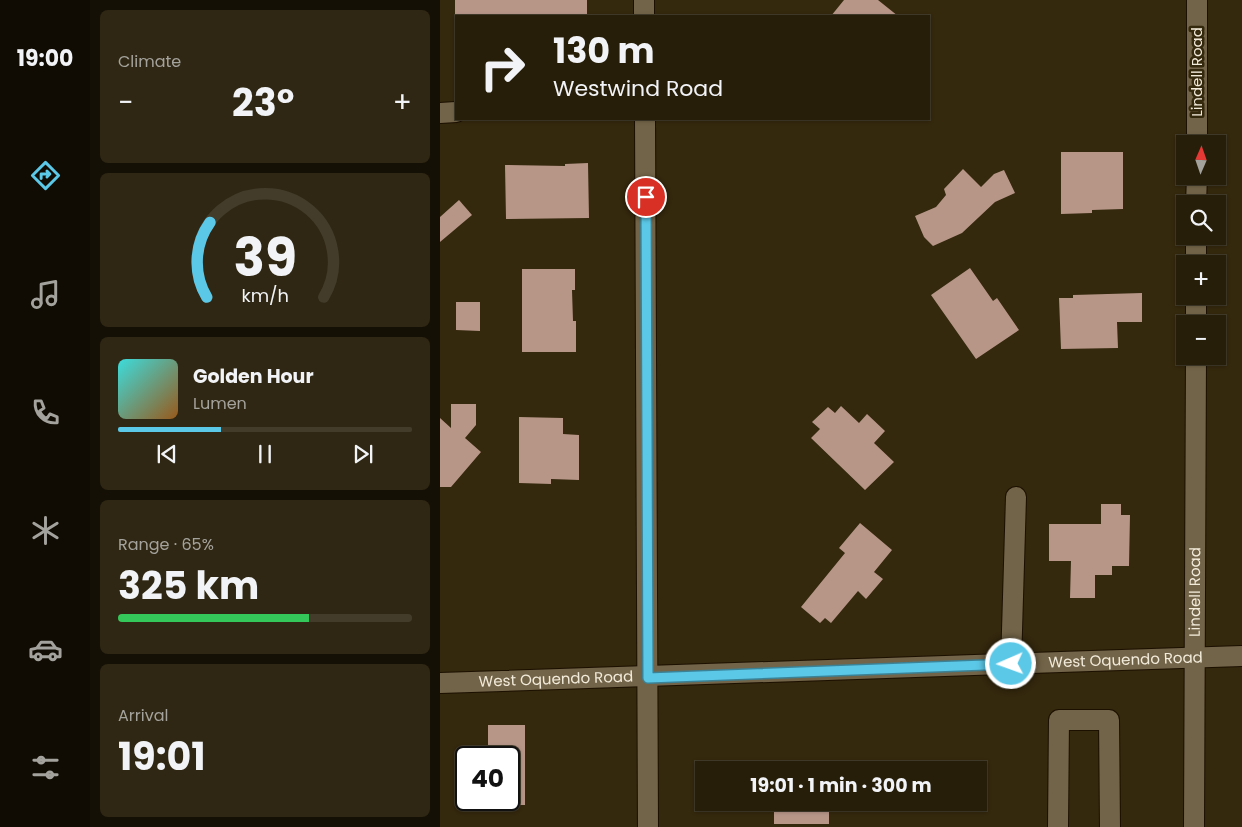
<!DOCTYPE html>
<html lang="en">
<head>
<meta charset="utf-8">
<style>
	:root { --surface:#271e0a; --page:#2f2713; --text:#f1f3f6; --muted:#a4a29c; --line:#433c2b; --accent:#5bc8e7 }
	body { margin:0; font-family:Poppins,sans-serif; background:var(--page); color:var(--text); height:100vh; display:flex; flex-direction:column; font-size:19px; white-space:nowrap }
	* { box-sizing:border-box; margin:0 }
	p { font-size:16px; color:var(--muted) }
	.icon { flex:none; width:28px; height:28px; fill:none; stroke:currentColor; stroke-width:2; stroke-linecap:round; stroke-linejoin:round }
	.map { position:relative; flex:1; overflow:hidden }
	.drawer { display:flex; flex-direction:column; gap:10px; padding:10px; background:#151006; width:350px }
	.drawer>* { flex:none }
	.top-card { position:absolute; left:15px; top:15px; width:475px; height:105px; border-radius:0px; box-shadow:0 1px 4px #0004,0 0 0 1px var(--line); background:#271e0a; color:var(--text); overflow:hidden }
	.needle { width:32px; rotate:2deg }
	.tools { position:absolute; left:736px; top:135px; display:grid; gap:10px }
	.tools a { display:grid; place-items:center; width:50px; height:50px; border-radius:0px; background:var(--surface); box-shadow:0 1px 4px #0004,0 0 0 1px var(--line); font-size:25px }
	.speed { position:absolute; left:15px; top:746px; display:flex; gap:10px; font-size:25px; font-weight:700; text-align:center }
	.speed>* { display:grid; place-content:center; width:65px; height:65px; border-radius:50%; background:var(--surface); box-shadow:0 1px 4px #0004,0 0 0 1px var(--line); line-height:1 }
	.speed .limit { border:2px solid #111; border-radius:8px; background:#fff; color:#111 }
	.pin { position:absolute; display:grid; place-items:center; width:42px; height:42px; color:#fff; margin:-21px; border:2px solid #fff; border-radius:50%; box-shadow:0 1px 5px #0007 }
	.me { position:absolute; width:55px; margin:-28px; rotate:268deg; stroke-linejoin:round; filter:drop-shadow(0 0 4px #0008) }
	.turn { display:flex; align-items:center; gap:18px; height:105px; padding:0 15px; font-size:22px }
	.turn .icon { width:65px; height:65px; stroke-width:2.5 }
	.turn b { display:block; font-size:35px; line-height:42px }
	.big { font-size:38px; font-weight:700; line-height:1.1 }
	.drawer .tile { flex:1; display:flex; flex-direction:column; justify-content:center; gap:8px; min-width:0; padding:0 18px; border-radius:8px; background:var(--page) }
	.drawer .dial { align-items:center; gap:0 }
	.dial svg { height:130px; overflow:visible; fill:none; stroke:var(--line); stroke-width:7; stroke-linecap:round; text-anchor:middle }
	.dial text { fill:var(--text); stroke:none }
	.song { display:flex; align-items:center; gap:15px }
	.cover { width:60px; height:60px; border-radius:8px; background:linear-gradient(135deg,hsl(180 70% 55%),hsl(30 70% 35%)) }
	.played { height:5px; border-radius:2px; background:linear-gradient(90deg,var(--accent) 35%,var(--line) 35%) }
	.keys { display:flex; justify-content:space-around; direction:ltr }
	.heat { display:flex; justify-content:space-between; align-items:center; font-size:28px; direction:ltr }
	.charge { height:8px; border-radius:4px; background:linear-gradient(90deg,#34c759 65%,var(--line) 0) }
	.trip { position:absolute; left:255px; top:761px; width:292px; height:50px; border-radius:0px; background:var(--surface); box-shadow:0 1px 4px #0004,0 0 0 1px var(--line); font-weight:700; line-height:50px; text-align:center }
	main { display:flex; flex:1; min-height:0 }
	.menu { display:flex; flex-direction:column; width:90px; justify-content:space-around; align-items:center; background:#100c04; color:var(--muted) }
	.menu .icon { width:35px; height:35px }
	.menu .current { color:var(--accent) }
	.menu b { font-size:22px; color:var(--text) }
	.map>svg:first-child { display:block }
	.building { fill:#b79688 }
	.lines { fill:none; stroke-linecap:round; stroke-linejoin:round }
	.minor-casing { stroke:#1c1000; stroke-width:22 }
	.minor { stroke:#726448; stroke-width:20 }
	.route-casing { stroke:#3b8296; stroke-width:12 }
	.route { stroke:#5bc8e7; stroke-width:9 }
	.labels { text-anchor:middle; stroke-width:5; stroke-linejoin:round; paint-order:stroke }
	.street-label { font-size:15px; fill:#f2eada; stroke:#34280d }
</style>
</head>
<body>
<main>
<nav class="menu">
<b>19:00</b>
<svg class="icon current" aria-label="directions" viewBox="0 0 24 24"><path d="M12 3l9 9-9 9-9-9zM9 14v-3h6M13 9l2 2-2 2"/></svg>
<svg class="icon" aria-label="music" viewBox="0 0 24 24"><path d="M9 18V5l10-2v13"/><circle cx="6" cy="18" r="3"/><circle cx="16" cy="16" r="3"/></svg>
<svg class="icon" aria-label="phone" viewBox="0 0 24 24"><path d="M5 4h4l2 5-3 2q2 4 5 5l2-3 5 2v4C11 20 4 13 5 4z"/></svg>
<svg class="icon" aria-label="climate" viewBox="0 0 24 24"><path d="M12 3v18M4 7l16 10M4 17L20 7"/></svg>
<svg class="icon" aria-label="car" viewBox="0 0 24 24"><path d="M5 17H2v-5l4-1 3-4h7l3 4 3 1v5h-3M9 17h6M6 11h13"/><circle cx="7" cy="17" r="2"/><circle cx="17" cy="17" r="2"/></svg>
<svg class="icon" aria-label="filters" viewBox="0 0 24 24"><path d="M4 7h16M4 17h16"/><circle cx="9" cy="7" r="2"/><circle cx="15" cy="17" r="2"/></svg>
</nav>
<section class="drawer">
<div class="tile"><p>Climate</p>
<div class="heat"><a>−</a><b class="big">23°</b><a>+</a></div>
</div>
<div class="tile dial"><svg viewBox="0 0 100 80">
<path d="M14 69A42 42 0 1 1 86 69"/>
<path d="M14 69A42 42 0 0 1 16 23" stroke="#5bc8e7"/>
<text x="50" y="56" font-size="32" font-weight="700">39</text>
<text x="50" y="72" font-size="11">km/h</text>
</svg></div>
<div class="tile">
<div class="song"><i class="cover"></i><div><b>Golden Hour</b><p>Lumen</p></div></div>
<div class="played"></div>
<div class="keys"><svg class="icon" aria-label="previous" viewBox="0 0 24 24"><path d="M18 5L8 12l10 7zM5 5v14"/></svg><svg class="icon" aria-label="pause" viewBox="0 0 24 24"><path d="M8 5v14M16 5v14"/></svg><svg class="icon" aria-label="next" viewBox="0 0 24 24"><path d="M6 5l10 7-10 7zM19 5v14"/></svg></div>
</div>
<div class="tile"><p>Range · 65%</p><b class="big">325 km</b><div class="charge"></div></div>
<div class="tile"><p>Arrival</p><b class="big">19:01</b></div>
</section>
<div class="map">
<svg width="802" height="827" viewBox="0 0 802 827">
	<rect width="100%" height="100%" fill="#34280d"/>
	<g class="building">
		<rect x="15" y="0" width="132" height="16"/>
		<path d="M404,0H438L458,16H391Z"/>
		<path d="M621,152H683V209L652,210V213L621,214Z"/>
		<path d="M148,163L149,218L66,219L65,165L125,166V164Z"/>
		<path d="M523,169L541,187L554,174L564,170L575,193L555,202L522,233L493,246L484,237L475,216L496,207L506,195L504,189Z"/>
		<path d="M19,200L32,215L0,242V217Z"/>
		<path d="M530,268L553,301L557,298L579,330L536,359L491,295Z"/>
		<path d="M82,269H135V290H132L133,321H136V352H82Z"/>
		<path d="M702,293V322H677L678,348L621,349L619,298H633V295Z"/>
		<path d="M16,302H40V331L16,330Z"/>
		<path d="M11,404H36V425L25,438L41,452L11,487H0V418L11,428Z"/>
		<path d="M401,406L419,423L427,414L445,431L434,443L454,462L425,490L371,438L380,429L372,422L388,407L395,413Z"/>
		<path d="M79,417L123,418V434L139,435V480L111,479V484L79,483Z"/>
		<path d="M661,504H681V515H690L689,566H672V575H655V598H630L631,561H609V524H661Z"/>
		<path d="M420,523L452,550L434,572L443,579L426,599L418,591L391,623L385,618L380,623L361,607L405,553L399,548Z"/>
		<path d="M48,725H85V805H69V758H48Z"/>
		<rect x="334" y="802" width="55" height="22"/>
	</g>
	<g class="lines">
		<defs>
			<g id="minor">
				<path d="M204,0V16"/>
				<path d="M0,113L16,112"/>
				<path d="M205,119L208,827"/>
				<path d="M757,144V0"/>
				<path d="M756,204L757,176"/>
				<path d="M756,264V236"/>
				<path d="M756,324V296"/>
				<path d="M571,664L576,497"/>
				<path id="s1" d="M0,683L802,656"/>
				<path d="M618,827L619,720H669L670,827"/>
				<path id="s2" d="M754,827L756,356"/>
			</g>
		</defs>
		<use href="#minor" class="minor-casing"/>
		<use href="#minor" class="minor"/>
	</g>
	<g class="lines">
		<defs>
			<path id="route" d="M206,197L208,678L571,664"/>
		</defs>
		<use href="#route" class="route-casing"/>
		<use href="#route" class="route"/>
	</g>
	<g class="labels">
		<g class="street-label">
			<text transform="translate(757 72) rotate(-90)" y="5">Lindell Road</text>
			<text dy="5" stroke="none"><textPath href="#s2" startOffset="235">Lindell Road</textPath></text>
			<text dy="5" stroke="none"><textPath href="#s1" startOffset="686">West Oquendo Road</textPath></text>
			<text dy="5" stroke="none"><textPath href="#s1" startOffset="116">West Oquendo Road</textPath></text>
		</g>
	</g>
</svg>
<div class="tools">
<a><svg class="needle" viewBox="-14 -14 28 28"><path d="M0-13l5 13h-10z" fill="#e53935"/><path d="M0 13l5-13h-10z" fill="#a4a29c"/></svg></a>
<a><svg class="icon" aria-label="search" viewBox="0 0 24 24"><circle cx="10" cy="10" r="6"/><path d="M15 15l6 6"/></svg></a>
<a>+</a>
<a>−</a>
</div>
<div class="speed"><div class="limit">40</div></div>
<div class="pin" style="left:206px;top:197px;background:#d93025"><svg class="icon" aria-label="arrive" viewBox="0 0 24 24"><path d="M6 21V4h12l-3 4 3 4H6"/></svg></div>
<svg class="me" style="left:571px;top:664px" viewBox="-20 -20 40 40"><circle r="17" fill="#5bc8e7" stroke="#fff" stroke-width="3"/><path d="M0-11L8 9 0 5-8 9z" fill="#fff"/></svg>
<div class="trip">19:01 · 1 min · 300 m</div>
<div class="top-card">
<div class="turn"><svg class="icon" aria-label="right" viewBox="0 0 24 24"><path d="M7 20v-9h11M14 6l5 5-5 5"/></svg><div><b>130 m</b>Westwind Road</div></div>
</div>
</div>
</main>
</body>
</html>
